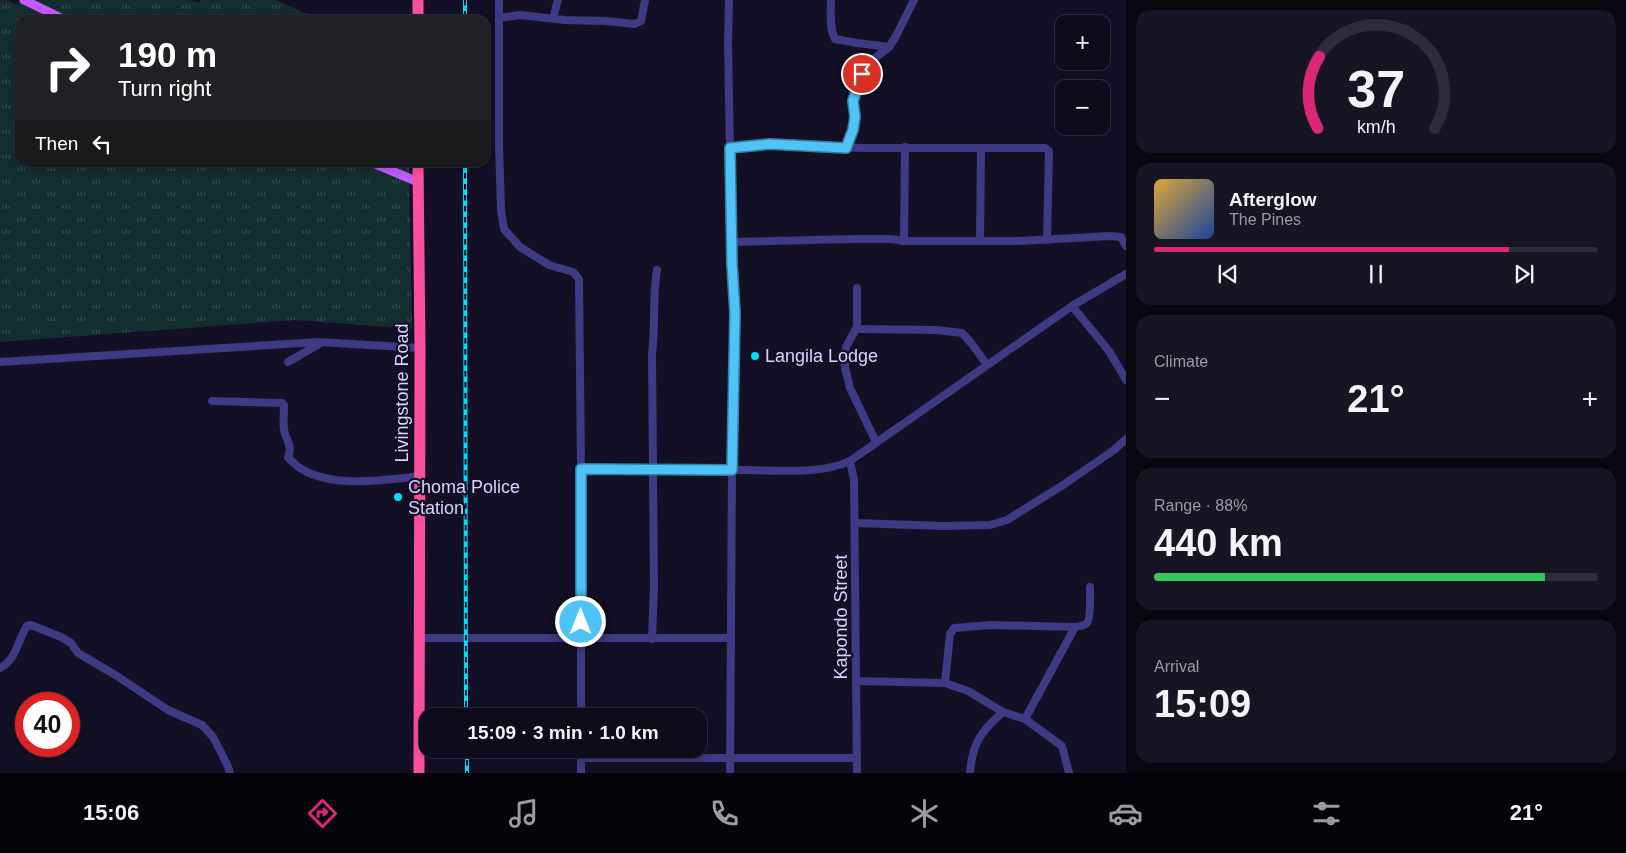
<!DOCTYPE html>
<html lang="en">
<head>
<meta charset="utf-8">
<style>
	:root { --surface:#0e0b1b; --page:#171424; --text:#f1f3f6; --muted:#9b9ba3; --line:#2e2b3a; --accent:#db2777 }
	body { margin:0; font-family:Arial,sans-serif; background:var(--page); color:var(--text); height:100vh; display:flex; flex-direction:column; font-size:19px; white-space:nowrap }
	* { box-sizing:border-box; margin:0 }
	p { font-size:16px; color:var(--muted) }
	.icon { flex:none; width:28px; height:28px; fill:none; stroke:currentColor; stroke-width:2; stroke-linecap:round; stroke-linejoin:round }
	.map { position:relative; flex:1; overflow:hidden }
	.drawer { display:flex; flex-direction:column; gap:10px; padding:10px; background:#08060f; width:500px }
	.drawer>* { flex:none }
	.guide { position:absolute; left:15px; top:15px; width:475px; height:152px; border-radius:15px; box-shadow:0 2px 8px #0003,0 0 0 1px var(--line); background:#202124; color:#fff; overflow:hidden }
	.tools { position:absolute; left:1055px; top:15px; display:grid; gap:10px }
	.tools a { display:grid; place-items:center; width:55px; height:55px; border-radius:10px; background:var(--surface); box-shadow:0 2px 8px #0003,0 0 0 1px var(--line); font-size:25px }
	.speed { position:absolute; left:15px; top:692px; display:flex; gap:10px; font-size:25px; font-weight:700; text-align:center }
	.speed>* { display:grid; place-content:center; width:65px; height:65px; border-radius:50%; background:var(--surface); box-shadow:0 2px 8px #0003,0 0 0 1px var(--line); line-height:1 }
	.speed .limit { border:8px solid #d22; background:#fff; color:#111 }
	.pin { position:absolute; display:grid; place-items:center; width:42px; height:42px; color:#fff; margin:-21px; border:2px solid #fff; border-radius:50%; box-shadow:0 1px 5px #0007 }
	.me { position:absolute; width:55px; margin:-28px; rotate:0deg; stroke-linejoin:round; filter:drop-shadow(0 0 4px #0008) }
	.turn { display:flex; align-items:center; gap:18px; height:105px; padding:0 20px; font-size:22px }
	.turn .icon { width:65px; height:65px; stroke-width:2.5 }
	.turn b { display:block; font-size:35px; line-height:42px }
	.then { display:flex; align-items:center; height:48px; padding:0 20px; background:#0003; gap:10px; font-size:19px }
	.big { font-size:38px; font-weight:700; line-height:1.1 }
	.drawer .tile { flex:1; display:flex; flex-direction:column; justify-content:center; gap:8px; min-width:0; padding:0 18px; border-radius:15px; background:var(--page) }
	.drawer .dial { align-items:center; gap:0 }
	.dial svg { height:130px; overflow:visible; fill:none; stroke:var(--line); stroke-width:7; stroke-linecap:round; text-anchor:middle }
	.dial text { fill:var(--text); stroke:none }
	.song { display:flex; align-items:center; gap:15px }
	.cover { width:60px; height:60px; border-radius:8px; background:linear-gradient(135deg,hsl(40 70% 55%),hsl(220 70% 35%)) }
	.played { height:5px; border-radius:2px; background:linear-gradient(90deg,var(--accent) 80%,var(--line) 80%) }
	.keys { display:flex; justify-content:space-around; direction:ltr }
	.heat { display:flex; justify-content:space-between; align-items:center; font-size:28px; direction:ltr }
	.charge { height:8px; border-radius:4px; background:linear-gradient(90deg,#34c759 88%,var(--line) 0) }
	.trip { position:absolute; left:419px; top:708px; width:288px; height:50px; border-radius:15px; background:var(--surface); box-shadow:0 2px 8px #0003,0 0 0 1px var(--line); font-weight:700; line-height:50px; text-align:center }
	.tab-bar { display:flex; height:80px; justify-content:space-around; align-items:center; background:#06040b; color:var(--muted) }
	.tab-bar .icon { width:35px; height:35px }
	.tab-bar .selected { color:var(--accent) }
	.tab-bar b { font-size:22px; color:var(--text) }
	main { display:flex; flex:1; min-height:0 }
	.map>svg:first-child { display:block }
	.grass { fill:url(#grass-tufts) }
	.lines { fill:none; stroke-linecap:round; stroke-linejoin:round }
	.minor { stroke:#3e3a83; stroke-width:8 }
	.major { stroke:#c25afe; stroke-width:9 }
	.highway { stroke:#fd4fa0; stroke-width:11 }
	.rail-casing { stroke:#02dffb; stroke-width:4 }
	.rail { stroke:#130f24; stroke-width:2; stroke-dasharray:5.5; stroke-linecap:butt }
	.route-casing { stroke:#337fa1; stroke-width:12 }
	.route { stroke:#4fc3f7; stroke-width:9 }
	.poi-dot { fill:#02dffb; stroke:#130f24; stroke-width:2 }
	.labels { text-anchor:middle; stroke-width:4.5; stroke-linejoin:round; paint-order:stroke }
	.poi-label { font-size:18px; fill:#d8d2ff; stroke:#130f24; text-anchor:start }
	.street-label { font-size:18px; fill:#d8d2ff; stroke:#130f24 }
</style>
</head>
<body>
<main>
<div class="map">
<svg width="1126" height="773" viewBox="0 0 1126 773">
	<defs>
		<pattern id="grass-tufts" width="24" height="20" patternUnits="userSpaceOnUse" patternTransform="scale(1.25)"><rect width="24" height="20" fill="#122e2e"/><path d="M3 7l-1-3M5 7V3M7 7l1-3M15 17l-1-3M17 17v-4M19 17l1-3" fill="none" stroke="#344b4d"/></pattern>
	</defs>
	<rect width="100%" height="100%" fill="#130f24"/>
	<path class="grass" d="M0,0H6L18,5L19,0H190L199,3L201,0H276L321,20H20V162L409,163L412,329L295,320L0,342Z"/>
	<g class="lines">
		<g class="minor">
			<path d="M499,0V145L501,210L504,229L520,247L549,265L573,272L579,279L581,469"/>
			<path d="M729,0L728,43L732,264L735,313L732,470L730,773"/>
			<path d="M831,0C831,12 829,29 835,39L857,43L889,47"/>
			<path d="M499,18L520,15L565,20L605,21L635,24L641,21L645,0"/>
			<path d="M553,18L558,0"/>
			<path d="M730,148L771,144L863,148H1045L1049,151L1047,240"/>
			<path d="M846,148L853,130L855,117L853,101L862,74L870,62L889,47L895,38L914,0"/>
			<path d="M904,241L905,147"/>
			<path d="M980,241L981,148"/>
			<path d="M732,242L853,239H892L904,241H1019L1110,236L1121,237L1126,246"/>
			<path d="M857,288V327L846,347L845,367L850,388L876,442"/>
			<path d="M1072,306L1109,351L1126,380"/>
			<path d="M856,329L936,330L962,333L972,344L987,365"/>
			<path d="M0,362L318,342L420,348"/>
			<path d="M288,362L319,344"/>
			<path d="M212,401L282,403L284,405C284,413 283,422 284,430C286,440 293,446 288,457C314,491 382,481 419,476"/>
			<path d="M850,461L854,480L857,773"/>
			<path d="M855,523L943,526L990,525L1007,520L1063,485L1114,450L1126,439"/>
			<path d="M419,638H731"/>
			<path d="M652,639L654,587L652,353C656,325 652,297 657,270"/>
			<path d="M0,668C16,661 18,639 27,626L31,625L61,637L71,643L78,653L117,676L168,710L202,725L213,737L227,764L230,773"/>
			<path d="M856,681L945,683L968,691L1003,712L1025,719L1075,627"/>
			<path d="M945,683L950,634L954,628L990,625L1075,627C1079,626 1084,626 1087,623C1091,619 1090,594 1090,587"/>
			<path d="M581,716V469C635,468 689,469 743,470C776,470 820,475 850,461L1072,306L1126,274"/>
			<path d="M1025,719L1062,746L1069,773"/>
			<path d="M581,758H857"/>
			<path d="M581,773V749"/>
			<path d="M970,773C972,744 981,731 1003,712"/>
		</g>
		<g class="major">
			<path d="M24,0L65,20"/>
			<path d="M371,162L418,182"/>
		</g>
		<g class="highway">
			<path d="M418,0V20"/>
			<path d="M418,162L420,348L419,773"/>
		</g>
		<defs>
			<g id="rail">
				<path d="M465,0V20"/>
				<path d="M465,162L466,716"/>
				<path d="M467,749V773"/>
			</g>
		</defs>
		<use href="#rail" class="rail-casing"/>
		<use href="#rail" class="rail"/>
	</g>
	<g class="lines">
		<defs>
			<path id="route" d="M581,622V469L732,470L735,313L732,264L730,148L770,144L846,148L853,130L855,117L853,101L862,74"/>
		</defs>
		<use href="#route" class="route-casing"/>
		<use href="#route" class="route"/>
	</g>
	<g class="poi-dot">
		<circle cx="755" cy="356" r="5"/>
		<circle cx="398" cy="497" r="5"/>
	</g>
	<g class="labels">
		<g class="poi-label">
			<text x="765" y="362">Langila Lodge</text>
			<text x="408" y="493">Choma Police<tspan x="408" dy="21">Station</tspan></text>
		</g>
		<g class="street-label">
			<text transform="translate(402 393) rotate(-90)" y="6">Livingstone Road</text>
			<text transform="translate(841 617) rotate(-90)" y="6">Kapondo Street</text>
		</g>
	</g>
</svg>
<div class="tools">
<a>+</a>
<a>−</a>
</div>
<div class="speed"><div class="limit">40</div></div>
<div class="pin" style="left:862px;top:74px;background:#d93025"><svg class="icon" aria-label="arrive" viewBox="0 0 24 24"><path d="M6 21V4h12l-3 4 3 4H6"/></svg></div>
<svg class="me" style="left:581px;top:622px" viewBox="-20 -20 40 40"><circle r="17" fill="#4fc3f7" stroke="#fff" stroke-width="3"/><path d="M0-11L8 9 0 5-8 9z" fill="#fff"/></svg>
<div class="trip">15:09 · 3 min · 1.0 km</div>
<div class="guide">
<div class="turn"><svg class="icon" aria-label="right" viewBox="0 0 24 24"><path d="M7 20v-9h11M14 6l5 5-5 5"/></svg><div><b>190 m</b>Turn right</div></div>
<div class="then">Then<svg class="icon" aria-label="left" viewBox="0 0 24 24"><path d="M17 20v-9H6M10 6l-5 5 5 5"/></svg></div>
</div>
</div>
<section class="drawer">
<div class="tile dial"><svg viewBox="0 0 100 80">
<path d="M14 69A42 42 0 1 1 86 69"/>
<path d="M14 69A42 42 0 0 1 15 25" stroke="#db2777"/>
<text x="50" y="56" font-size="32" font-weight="700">37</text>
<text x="50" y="72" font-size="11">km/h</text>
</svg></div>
<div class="tile">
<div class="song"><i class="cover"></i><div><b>Afterglow</b><p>The Pines</p></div></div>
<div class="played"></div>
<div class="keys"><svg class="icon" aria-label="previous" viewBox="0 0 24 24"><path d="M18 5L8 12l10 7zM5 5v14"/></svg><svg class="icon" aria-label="pause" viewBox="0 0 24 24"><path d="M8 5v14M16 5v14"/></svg><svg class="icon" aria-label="next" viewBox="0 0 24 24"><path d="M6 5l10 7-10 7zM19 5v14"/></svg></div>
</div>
<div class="tile"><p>Climate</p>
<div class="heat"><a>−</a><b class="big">21°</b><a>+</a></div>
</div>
<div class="tile"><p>Range · 88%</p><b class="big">440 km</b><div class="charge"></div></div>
<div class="tile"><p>Arrival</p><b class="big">15:09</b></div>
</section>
</main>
<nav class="tab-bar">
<b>15:06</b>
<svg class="icon selected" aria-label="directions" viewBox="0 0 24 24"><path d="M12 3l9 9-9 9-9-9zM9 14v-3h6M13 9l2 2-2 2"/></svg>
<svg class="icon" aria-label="music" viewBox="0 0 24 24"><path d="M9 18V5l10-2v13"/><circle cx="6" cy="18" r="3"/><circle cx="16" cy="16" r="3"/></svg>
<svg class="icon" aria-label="phone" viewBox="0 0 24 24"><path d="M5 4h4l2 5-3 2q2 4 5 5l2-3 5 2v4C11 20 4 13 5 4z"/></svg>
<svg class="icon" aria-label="climate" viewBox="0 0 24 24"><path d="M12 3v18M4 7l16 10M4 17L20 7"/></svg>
<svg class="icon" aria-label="car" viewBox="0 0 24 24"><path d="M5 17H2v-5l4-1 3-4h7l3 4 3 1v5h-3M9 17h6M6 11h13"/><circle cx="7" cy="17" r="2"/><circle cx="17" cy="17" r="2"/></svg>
<svg class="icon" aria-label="filters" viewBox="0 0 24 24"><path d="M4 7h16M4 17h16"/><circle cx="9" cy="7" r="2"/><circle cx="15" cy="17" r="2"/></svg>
<b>21°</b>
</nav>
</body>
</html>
